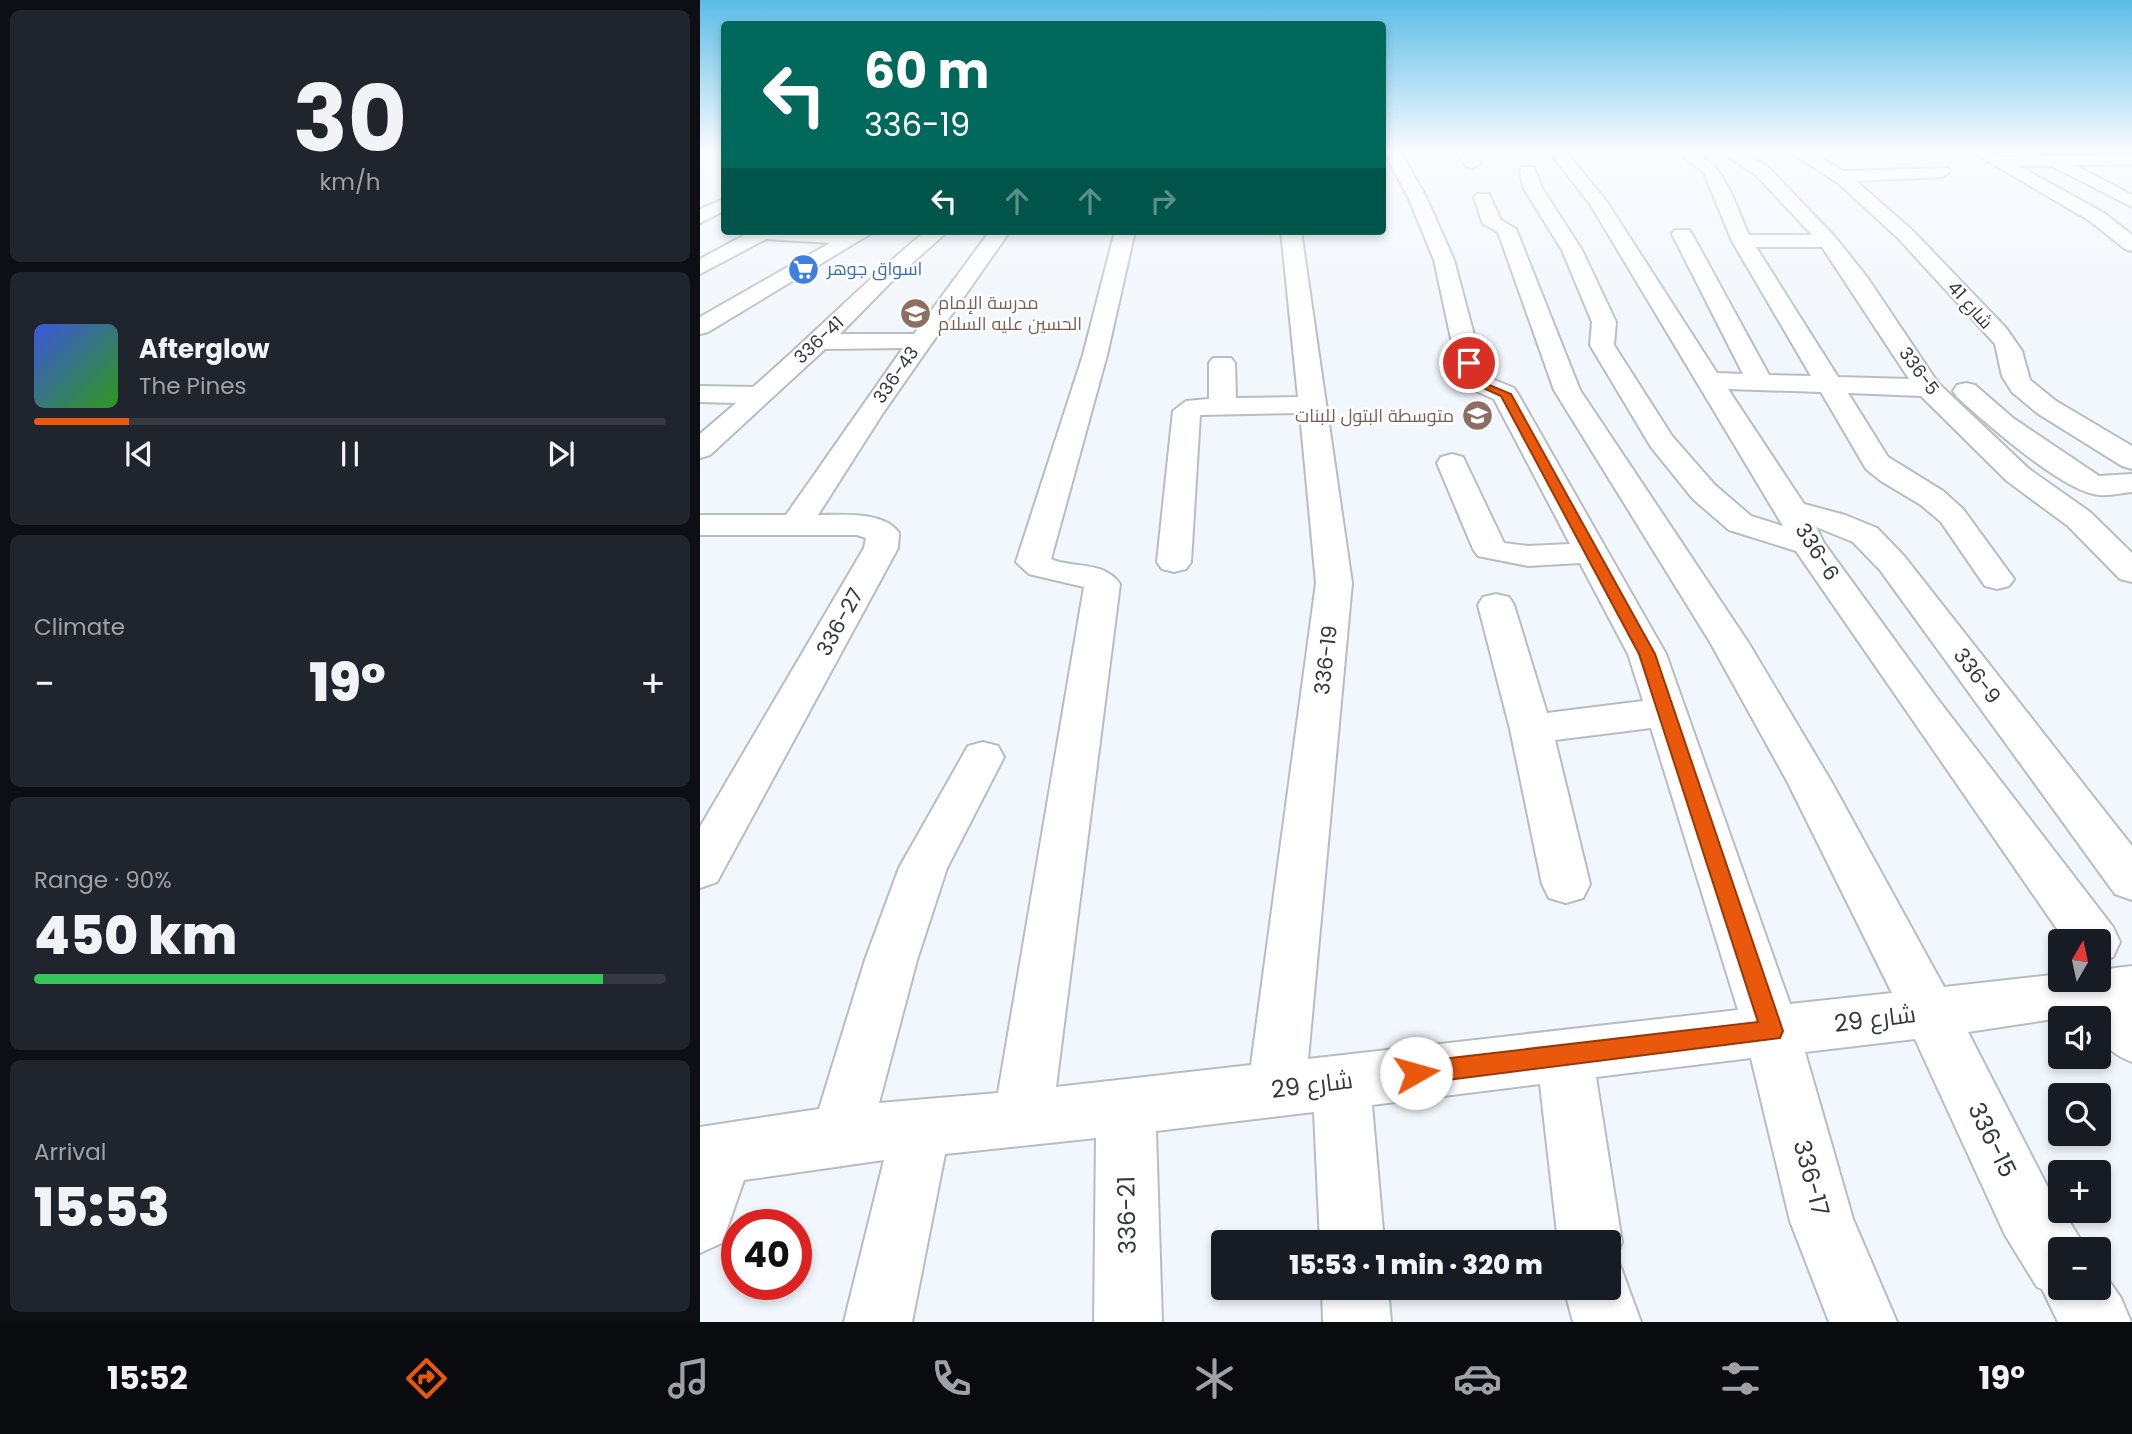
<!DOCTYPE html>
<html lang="en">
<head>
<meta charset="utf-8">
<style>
	:root { --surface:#171b24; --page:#20242c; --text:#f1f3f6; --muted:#9ea1a6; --line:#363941; --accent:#ea580c }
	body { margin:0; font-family:Poppins,Cairo,sans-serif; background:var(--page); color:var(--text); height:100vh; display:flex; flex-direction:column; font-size:26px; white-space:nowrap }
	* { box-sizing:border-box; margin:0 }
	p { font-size:23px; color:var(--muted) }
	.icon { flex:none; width:38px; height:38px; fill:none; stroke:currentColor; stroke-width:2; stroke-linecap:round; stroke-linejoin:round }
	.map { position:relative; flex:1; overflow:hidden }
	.sheet { display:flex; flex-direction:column; gap:10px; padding:10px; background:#0d0f14; width:700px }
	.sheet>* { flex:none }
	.top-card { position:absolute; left:21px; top:21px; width:665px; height:214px; border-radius:7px; box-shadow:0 4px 10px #0003; background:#00695c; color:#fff; overflow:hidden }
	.needle { width:46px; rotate:9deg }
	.buttons { position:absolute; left:1348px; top:929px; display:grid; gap:14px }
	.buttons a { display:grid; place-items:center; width:63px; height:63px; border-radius:7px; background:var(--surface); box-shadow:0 4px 10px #0003; font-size:35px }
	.speed { position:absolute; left:21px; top:1209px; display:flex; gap:14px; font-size:35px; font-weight:700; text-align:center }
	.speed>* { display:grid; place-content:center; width:91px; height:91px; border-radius:50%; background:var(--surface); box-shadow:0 4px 10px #0003; line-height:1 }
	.speed .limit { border:10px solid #d22; background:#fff; color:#111 }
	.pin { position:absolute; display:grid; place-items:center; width:60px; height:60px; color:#fff; margin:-30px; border:4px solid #fff; border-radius:50%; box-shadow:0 2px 7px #0007 }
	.me { position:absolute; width:77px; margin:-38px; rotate:83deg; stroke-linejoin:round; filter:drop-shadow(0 0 5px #0008) }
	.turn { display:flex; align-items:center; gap:24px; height:147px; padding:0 28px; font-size:32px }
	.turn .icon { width:91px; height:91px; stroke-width:2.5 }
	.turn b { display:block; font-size:49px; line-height:60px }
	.lanes { display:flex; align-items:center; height:66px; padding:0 28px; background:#0003; justify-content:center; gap:35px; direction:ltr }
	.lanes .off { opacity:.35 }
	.big { font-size:52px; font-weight:800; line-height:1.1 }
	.sheet .card { flex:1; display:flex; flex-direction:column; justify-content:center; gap:10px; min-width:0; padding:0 24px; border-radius:10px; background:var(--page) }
	.sheet .dial { align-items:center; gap:0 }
	.dial b { font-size:91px; line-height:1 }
	.song { display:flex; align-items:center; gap:21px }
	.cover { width:84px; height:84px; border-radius:10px; background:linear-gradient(135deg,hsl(230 70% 55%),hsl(110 70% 35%)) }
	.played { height:7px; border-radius:4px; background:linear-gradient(90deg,var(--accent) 15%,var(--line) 15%) }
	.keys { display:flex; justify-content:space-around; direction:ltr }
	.heat { display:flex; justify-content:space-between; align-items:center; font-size:38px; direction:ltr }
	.charge { height:10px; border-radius:5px; background:linear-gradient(90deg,#34c759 90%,var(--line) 0) }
	.trip { position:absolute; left:511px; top:1230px; width:410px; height:70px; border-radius:7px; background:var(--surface); box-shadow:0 4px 10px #0003; font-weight:800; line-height:70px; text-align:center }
	.dock { display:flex; height:112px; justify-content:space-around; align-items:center; background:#090b0e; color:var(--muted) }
	.dock .icon { width:49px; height:49px }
	.dock .selected { color:var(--accent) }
	.dock b { font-size:32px; color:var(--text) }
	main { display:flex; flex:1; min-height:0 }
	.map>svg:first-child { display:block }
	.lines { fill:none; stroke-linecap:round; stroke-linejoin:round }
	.minor-casing { stroke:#b8bdc2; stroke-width:4 }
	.minor { fill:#fff; fill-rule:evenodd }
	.route { fill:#ea580c; stroke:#983908; stroke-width:2 }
	.labels { text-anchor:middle; stroke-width:5; stroke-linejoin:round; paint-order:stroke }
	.far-shop-label { font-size:18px; fill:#366cbe; stroke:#fff; text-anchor:start }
	.far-education-label { font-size:18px; fill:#785e54; stroke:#fff; text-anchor:start }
	.far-street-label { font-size:18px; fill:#353739; stroke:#fff }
	.street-label { font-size:21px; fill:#353739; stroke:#fff }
	.near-street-label { font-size:24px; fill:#353739; stroke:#fff }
</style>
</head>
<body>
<main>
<section class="sheet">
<div class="card dial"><b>30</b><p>km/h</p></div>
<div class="card">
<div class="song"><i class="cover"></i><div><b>Afterglow</b><p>The Pines</p></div></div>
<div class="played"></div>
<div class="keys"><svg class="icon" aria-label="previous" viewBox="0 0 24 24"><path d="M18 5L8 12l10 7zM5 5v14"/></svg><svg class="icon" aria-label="pause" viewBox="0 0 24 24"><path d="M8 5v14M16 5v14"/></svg><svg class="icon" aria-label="next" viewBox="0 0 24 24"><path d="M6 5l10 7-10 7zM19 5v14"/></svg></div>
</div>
<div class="card"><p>Climate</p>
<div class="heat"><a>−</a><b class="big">19°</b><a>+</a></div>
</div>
<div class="card"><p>Range · 90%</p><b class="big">450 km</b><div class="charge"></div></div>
<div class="card"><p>Arrival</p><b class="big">15:53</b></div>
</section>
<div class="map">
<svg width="1432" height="1322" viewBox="0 0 1432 1322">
	<rect width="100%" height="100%" fill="#f2f7fd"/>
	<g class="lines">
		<defs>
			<g id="minor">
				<path d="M684,151H700L727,199L754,260L785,376L814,388L818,394L966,654L1090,1004L1192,993L1087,781L1010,642L854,390L798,232L783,224L774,198L777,194H789L801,220L816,229L880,390L1048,642L1131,781L1244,987L1360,974V980H1398V970L1432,966V1062C1411,1054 1398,1042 1398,1018H1360L1268,1032L1360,1211H1363L1387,1250H1360V1288H1398V1265L1421,1298L1431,1322H1358L1342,1289L1337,1287L1305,1235L1215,1039L1105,1052L1153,1219L1197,1322H1129L1090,1221L1051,1058L896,1077L922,1242L914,1262L920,1265L941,1322H873L864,1288H908V1242H858L840,1084L672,1105L684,1242H620L614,1112L456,1131L462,1322H394L396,1138L245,1154L212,1322H144L184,1160L44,1180L22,1243L0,1253V1127L119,1109L165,960L199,868L268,746L283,742L298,746L304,757L247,868L217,960L179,1103L298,1093L384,587L329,574L316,562L383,355L415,231H435L407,355L351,559C374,569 403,560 420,584L356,1087L551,1065L616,583L600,413L500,415L491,562L486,569L474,572L462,569L457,562L473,411L486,401L509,399V363L513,358H531L535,363L536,398L598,397L581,231H601L652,583L608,1059L1038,1010L951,728L855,740L890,884L883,898L866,903L849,898L842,884L810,729L778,605L783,597L796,594L809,597L814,605L847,713L943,701L928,654L880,563L828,566L778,556L773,549L737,463L741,457L752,454L763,457L804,543L828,546L870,544L794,399L764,386L760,380L734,260L709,199Z"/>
				<path d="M756,151H772L780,163L772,168L766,166Z"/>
				<path d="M849,151H865L907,202L1017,373L1043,374L972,234L975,230H989L992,234L1069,375L1111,376L1032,241L1004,173L976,151C1022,149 1033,201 1049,235H1112L1056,175L1020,151H1039L1068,167L1135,237L1167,277L1238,383L1329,469L1390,512L1432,553V582L1420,579L1368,526L1307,481L1221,396L1148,393L1188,457L1243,491L1263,509L1314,579L1309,586L1297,589L1285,586L1241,522L1221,505L1181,481L1166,469L1121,392L1028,389L1104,504L1145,515L1177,528L1204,556L1432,846V900L1415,894L1180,570L1153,542L1116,527L1124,543L1236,697L1413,927L1420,942L1413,957L1398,962V942H1366L1096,551L1029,530L993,499L951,447L890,345L892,322L862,250L824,189L820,171L822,167H834L842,188L882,250L916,322L914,345L972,436L1015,485L1051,516L1083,526L890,204ZM1056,247H1122L1209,379L1138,377Z"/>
				<path d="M1089,151H1108L1143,171L1248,168L1250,172L1242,177L1156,181L1212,230L1306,328L1322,351L1330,380L1356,401L1432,446V469L1422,466L1337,413L1312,392L1302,376L1295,344L1198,238L1138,183Z"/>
				<path d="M1271,151H1290L1302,157L1432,154V164L1374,165L1432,195V207L1352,166H1319L1404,213L1432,235V251L1425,249L1390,221Z"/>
				<path d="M24,199V211L0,223V209Z"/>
				<path d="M52,231H175L8,332L0,334V317L130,243L66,239L0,274V259Z"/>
				<path d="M226,231H248L190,283L140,334H214L290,231H310L183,413L118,515C143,515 184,511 199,533L198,548L17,882L0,888V827L164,548L166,538L157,535H0V515H86L203,348L125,349L10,455L0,458V434L36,403L0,402V386L53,387C112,336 166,280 226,231Z"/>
				<path d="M1266,383L1275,385L1313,418L1399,476L1432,474V492C1422,493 1410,496 1399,495C1363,492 1285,422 1257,397L1253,391L1257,385Z"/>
				<path d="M622,1288H688L691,1322H623Z"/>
			</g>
		</defs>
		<use href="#minor" class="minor-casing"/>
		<use href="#minor" class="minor"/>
	</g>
	<linearGradient id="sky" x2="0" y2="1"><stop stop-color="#5bbce6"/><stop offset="0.45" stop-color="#f9fbfe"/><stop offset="1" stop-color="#f9fbfe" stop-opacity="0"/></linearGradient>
	<rect width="1432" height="336" fill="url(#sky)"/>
	<path class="route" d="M765,361H772L782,382L811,394L955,654L1083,1031L1080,1038L716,1084L707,1080L704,1073L707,1065L716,1062L1058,1022L939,654L801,396L770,382Z"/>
	<defs>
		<symbol id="supermarket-disc" viewBox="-11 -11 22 22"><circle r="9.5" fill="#3f7fe0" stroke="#fff"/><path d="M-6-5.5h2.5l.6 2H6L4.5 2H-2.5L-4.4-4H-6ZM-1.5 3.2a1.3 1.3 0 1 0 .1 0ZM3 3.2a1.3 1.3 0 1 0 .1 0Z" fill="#fff"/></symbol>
		<symbol id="school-disc" viewBox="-11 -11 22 22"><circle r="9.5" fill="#8d6e63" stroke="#fff"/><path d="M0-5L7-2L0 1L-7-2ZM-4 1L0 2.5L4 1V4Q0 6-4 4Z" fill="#fff"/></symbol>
	</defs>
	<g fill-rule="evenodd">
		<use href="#supermarket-disc" x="86" y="252" width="35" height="35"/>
		<use href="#school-disc" x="198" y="296" width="35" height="35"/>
		<use href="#school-disc" x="760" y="398" width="35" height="35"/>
	</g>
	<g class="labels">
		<g class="far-shop-label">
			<text x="127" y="275">اسواق جوهر</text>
		</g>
		<g class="far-education-label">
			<text x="238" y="309">مدرسة الإمام<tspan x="238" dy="21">الحسين عليه السلام</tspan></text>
			<text x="754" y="422" text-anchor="end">متوسطة البتول للبنات</text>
		</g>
		<g class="far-street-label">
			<text transform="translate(1270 305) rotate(48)" y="6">شارع 41</text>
			<text transform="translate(119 340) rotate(-43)" y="6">336-41</text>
			<text transform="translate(1219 371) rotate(54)" y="6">336-5</text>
			<text transform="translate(196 375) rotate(-55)" y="6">336-43</text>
		</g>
		<g class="street-label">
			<text transform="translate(1117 552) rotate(58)" y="7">336-6</text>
			<text transform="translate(140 622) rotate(-61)" y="7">336-27</text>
			<text transform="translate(626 660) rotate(-83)" y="7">336-19</text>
			<text transform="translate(1277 676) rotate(53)" y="7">336-9</text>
		</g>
		<g class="near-street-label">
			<text transform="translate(1175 1019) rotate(-7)" y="8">شارع 29</text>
			<text transform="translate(612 1085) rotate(-7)" y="8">شارع 29</text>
			<text transform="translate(1292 1140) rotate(64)" y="8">336-15</text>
			<text transform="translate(1111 1178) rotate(75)" y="8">336-17</text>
			<text transform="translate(427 1215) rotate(-91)" y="8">336-21</text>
		</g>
	</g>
</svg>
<div class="buttons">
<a><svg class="needle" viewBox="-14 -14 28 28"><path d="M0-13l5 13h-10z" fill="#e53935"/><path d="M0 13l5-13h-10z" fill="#9ea1a6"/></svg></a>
<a><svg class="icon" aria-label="sound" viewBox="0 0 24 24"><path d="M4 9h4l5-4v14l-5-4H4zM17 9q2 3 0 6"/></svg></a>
<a><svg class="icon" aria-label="search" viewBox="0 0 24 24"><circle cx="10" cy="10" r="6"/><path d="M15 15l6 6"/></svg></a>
<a>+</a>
<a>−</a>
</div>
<div class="speed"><div class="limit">40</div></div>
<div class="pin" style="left:769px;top:363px;background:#d93025"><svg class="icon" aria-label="arrive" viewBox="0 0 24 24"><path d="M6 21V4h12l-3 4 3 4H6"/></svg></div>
<svg class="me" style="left:716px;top:1073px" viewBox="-20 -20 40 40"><circle r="19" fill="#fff"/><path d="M0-13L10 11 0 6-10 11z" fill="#ea580c"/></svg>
<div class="trip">15:53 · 1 min · 320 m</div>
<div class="top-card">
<div class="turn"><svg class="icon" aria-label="left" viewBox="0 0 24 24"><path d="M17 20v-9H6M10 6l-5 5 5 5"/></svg><div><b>60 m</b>336-19</div></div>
<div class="lanes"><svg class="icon" aria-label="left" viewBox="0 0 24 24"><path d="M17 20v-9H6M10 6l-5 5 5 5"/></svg><svg class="icon off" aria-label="ahead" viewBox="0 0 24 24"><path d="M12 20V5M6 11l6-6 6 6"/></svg><svg class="icon off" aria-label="ahead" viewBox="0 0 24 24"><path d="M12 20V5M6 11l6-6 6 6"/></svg><svg class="icon off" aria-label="right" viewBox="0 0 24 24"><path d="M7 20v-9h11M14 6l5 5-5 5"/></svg></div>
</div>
</div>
</main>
<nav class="dock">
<b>15:52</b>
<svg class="icon selected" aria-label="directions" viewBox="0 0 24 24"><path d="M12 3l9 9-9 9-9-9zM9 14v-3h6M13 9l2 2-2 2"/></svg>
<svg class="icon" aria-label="music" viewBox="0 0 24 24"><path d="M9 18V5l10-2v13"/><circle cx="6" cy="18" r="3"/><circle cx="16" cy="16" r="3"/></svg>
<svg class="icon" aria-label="phone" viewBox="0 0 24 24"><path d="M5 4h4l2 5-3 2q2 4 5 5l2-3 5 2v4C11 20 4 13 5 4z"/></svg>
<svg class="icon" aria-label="climate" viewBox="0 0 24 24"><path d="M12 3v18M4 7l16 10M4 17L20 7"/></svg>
<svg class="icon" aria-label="car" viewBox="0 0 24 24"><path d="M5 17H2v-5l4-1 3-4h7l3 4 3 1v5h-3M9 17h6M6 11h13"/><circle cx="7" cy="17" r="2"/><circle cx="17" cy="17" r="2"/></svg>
<svg class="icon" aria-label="filters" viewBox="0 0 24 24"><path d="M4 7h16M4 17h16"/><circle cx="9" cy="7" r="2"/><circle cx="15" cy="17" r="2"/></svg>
<b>19°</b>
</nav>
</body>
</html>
